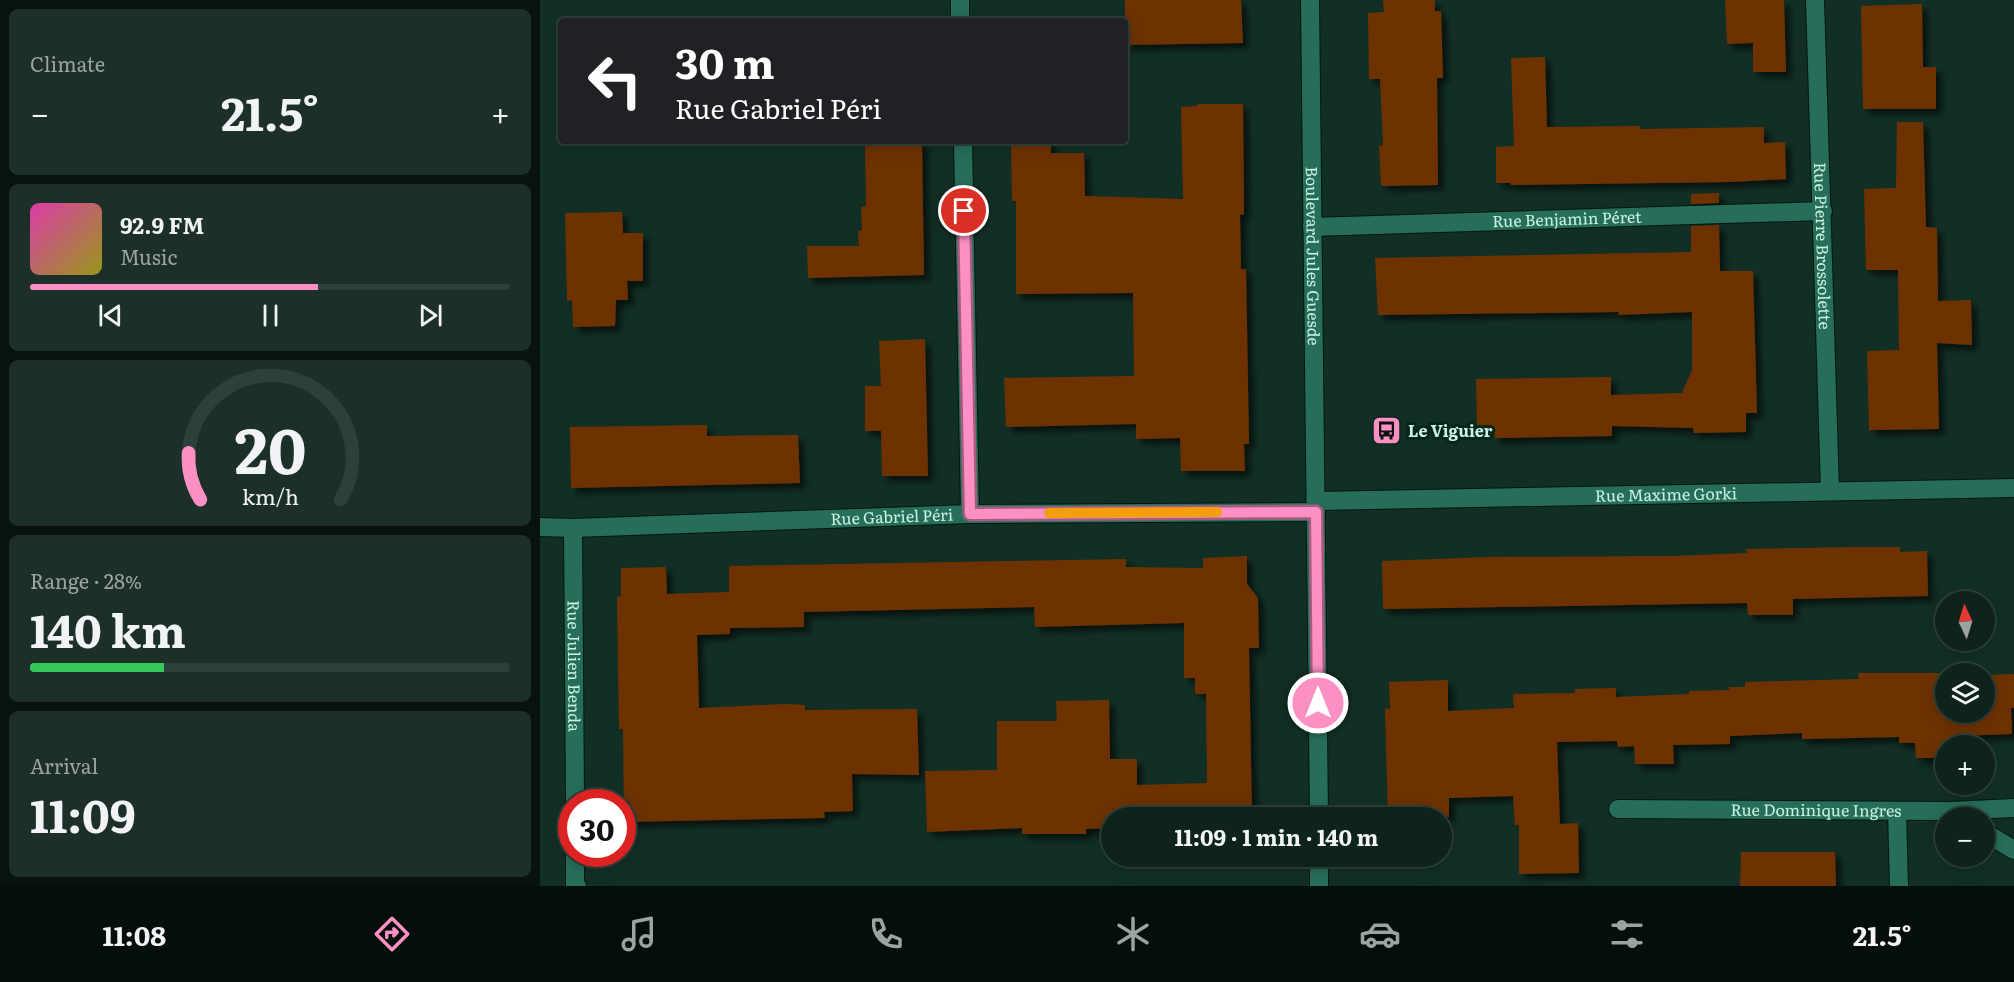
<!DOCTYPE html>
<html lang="en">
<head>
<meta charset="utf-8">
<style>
	:root { --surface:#0e231c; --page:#1c2f29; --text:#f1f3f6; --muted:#9ba4a3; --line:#2e403b; --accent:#fc8fc3 }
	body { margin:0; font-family:Literata,serif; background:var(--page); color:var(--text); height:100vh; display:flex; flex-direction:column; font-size:22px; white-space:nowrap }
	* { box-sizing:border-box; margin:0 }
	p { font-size:20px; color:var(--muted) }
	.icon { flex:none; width:33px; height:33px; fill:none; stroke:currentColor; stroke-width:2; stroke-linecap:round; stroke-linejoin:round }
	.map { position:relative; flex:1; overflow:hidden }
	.panel { display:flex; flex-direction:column; gap:9px; padding:9px; background:#08130f; width:540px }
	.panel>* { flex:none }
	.top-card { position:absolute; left:18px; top:18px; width:570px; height:126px; border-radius:6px; box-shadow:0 3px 15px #0003,0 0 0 2px var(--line); background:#202124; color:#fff; overflow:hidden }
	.needle { width:39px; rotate:356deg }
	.tools { position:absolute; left:1395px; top:591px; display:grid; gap:12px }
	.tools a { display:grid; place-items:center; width:60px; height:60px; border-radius:50%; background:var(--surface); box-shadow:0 3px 15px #0003,0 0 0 2px var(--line); font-size:30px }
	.speed { position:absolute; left:18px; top:789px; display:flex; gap:12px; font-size:30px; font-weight:700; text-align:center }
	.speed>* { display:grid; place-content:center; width:78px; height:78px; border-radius:50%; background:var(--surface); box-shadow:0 3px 15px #0003,0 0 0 2px var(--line); line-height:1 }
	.speed .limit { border:9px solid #d22; background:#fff; color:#111 }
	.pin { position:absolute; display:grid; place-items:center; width:51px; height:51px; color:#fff; margin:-26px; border:3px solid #fff; border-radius:50%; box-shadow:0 2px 6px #0007 }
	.me { position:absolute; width:66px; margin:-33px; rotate:0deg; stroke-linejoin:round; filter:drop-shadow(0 0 4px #0008) }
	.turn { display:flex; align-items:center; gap:21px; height:126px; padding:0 18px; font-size:27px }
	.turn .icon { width:78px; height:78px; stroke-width:2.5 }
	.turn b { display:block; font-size:42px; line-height:51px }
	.big { font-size:45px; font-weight:700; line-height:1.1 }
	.panel .widget { flex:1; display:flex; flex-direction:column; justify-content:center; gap:9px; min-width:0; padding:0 21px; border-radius:9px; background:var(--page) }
	.panel .dial { align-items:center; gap:0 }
	.dial svg { height:156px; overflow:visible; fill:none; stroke:var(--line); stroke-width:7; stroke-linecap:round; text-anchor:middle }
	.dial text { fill:var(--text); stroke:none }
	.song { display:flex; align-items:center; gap:18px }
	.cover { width:72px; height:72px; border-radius:9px; background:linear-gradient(135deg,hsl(320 70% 55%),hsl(60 70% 35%)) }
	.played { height:6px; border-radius:3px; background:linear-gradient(90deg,var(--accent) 60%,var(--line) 60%) }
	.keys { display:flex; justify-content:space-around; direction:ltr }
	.heat { display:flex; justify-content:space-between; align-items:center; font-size:33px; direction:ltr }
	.charge { height:9px; border-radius:4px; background:linear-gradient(90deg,#34c759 28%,var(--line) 0) }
	.trip { position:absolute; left:561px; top:807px; width:351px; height:60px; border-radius:30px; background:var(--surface); box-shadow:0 3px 15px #0003,0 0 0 2px var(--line); font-weight:700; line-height:60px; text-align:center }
	.tab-bar { display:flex; height:96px; justify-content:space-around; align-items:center; background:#060e0b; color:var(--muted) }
	.tab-bar .icon { width:42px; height:42px }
	.tab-bar .active { color:var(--accent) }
	.tab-bar b { font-size:27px; color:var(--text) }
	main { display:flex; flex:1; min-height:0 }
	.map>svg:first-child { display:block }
	.building { fill:#6d3306; filter:url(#shadow) }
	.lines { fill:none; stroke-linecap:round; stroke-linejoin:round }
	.minor-casing { stroke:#00170f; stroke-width:20 }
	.minor { stroke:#276e5a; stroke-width:18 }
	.route-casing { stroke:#a45d7f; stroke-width:15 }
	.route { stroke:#fc8fc3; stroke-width:10 }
	.slow { stroke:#f59e0b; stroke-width:10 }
	.labels { text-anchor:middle; stroke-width:6; stroke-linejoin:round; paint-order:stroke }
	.street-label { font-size:16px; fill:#c8f2e3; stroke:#07251c }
	.poi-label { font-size:16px; font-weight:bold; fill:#c8f2e3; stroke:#07251c; text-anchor:start }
</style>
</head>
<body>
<main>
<section class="panel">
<div class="widget"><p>Climate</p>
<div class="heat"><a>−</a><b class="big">21.5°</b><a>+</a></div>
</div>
<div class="widget">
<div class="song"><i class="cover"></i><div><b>92.9 FM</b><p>Music</p></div></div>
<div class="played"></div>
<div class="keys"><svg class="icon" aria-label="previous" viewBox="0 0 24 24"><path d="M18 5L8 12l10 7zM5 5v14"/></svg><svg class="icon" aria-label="pause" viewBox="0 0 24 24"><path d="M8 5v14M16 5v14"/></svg><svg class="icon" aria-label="next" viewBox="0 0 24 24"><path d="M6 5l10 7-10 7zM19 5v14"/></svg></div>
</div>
<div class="widget dial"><svg viewBox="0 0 100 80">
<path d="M14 69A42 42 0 1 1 86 69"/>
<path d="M14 69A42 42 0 0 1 8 45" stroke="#fc8fc3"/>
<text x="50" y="56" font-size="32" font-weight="700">20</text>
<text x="50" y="72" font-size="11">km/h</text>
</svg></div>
<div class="widget"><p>Range · 28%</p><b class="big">140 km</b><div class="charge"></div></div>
<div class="widget"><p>Arrival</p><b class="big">11:09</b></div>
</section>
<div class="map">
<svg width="1474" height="886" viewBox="0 0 1474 886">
	<defs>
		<filter id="shadow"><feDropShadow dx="5.5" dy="5.5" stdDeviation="3" flood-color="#0009"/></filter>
	</defs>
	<rect width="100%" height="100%" fill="#122f26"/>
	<g class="building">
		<path d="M585,0H701L703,43L585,45Z"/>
		<path d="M843,0H895V11H901L903,78H897L898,185L841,186L839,146L843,145L840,79H829L828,13L844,12Z"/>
		<path d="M1185,0H1244L1246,72H1213V43L1187,44Z"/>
		<path d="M1382,4L1383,67H1396V109H1323L1321,6Z"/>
		<path d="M1005,57L1007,127L1100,126V129L1224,127V143L1245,142L1246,179L1191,182L971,185L970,183H956V147L974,146L971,58Z"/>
		<path d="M657,104H703L704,214L700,215L701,269H706L709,444H704L705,471H641L640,438L596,439V424L466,427L464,378L594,376L593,293L476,294V201H472L471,141H511V153H544L545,196L643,199L641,107L657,106Z"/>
		<path d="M1357,122H1383L1386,227L1397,228L1398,301L1431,300L1432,345L1397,343L1399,429L1329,430L1327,351L1359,350L1358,270H1326L1324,189L1356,188Z"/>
		<path d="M325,141H382L384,275L268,278L267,246H319L318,231L322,230L321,207L326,206Z"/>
		<path d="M1179,193V203L1151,204V194Z"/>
		<path d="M82,212L83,233H103V281H87L88,300H76L75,326L33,327L32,300L27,301L25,213Z"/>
		<path d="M1179,225L1180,271H1213L1217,413H1206V432L1154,433L1153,428L1072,426V436L955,438L954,428H937L936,379L1071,377V395L1142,393L1152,370V312L1078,315L1079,312L838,315L835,258L1151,252V226Z"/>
		<path d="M385,339L388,476H342L341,431H325V386H341L339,341Z"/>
		<path d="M167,425V436L258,435L260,483L31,488L30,427Z"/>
		<path d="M1315,547H1360V552L1387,551L1388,596L1253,599V615H1208L1207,603L843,609L842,561L950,557L1133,556L1207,553L1206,549Z"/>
		<path d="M707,556V584L718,598L719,648H709L712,818H572V828L546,829V834H482V828L387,832L385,771L457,770V721H517L516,701L569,700L570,759H597V785L667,783L666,694H655V678H644V623L495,627L494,607L264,612V627L190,628V634L157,635L159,708L245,704L265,705V710L377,709L379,775L312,774L313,811L284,812L285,818L84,822L83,729H79L77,597L81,596V568L126,567L127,594L189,592V566L586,559V567L663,568V558Z"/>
		<path d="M1318,673H1444L1406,674V712H1444V675L1474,674V708H1471L1472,734L1416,736V746H1406V758H1376L1375,743H1359V737L1262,739V733L1190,736V744L1133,745L1134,764H1095L1094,746L1078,747L1077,741L1017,742L1020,824L1038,823L1039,873L979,874V825H975L973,796L909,798V817L848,818L845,708L850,709L849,682L908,680V711L974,708L973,694L1035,693V689L1076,688V697L1149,694V691L1189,690V687H1205V682L1319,679Z"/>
		<path d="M1201,852H1295L1296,886H1200Z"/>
	</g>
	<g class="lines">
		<defs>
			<g id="minor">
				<path d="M420,0V21"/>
				<path id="s1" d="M770,0L779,818"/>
				<path id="s2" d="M1275,0L1290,491"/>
				<path d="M423,141L430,514"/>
				<path id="s3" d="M772,227L1283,211"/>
				<path id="s4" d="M776,501L1474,488"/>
				<path id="s5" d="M0,527L33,528L430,514L776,512"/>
				<path id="s6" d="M33,528L35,802"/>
				<path id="s7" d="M1078,809L1410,811L1474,808"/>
				<path d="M1357,811L1359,886"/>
				<path d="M1444,832L1474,850"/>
				<path d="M35,854V884L37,886"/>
				<path d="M779,856V886"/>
			</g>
		</defs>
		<use href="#minor" class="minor-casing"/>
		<use href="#minor" class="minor"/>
	</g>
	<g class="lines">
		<defs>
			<path id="route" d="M424,211L430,514L776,512L778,703"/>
		</defs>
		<use href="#route" class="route-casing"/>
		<use href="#route" class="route"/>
		<path class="slow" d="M509,513L677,512"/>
	</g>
	<defs>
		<symbol id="bus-square" viewBox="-11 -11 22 22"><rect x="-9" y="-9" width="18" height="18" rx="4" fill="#fc8fc3" stroke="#07251c"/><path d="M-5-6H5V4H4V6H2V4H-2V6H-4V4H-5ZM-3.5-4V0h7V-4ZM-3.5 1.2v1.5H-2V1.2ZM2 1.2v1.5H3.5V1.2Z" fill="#111"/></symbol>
	</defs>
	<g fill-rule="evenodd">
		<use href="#bus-square" x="830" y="414" width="33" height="33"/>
	</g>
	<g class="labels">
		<g class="street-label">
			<text dy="6" stroke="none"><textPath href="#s3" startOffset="255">Rue Benjamin Péret</textPath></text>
			<text dy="6" stroke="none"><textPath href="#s2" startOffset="246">Rue Pierre Brossolette</textPath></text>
			<text dy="6" stroke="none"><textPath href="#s1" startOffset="256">Boulevard Jules Guesde</textPath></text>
			<text dy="6" stroke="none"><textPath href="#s4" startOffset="350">Rue Maxime Gorki</textPath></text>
			<text dy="6" stroke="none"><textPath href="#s5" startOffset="352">Rue Gabriel Péri</textPath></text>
			<text dy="6" stroke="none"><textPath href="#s6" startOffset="138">Rue Julien Benda</textPath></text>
			<text dy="6" stroke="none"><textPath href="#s7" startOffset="198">Rue Dominique Ingres</textPath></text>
		</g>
		<g class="poi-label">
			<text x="868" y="437">Le Viguier</text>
		</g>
	</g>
</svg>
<div class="tools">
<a><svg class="needle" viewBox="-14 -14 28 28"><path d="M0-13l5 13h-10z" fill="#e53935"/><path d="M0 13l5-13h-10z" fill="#9ba4a3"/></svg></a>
<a><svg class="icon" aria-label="layers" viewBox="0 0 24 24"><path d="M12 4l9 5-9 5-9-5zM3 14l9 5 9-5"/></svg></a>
<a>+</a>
<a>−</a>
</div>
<div class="speed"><div class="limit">30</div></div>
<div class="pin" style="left:424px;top:211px;background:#d93025"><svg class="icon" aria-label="arrive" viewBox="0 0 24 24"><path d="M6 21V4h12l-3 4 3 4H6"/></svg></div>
<svg class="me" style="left:778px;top:703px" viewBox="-20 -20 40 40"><circle r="17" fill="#fc8fc3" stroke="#fff" stroke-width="3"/><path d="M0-11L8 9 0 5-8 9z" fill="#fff"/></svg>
<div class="trip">11:09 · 1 min · 140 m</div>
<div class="top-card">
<div class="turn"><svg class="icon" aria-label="left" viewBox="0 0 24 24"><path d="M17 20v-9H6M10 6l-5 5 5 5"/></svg><div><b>30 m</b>Rue Gabriel Péri</div></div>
</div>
</div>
</main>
<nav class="tab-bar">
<b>11:08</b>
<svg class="icon active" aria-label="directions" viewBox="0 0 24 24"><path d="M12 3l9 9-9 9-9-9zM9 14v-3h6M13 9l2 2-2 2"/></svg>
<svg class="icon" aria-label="music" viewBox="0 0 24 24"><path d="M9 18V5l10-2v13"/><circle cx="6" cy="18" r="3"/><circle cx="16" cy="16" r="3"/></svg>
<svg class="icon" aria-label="phone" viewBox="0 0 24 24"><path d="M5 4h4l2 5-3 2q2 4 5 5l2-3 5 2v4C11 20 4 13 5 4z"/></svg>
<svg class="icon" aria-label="climate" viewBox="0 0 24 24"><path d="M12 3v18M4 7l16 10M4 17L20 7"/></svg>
<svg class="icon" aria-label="car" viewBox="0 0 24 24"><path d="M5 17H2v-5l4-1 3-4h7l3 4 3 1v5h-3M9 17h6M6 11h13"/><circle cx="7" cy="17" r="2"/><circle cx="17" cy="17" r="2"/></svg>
<svg class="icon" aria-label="filters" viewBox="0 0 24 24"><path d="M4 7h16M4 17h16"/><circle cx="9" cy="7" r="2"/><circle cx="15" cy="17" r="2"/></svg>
<b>21.5°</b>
</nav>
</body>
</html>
